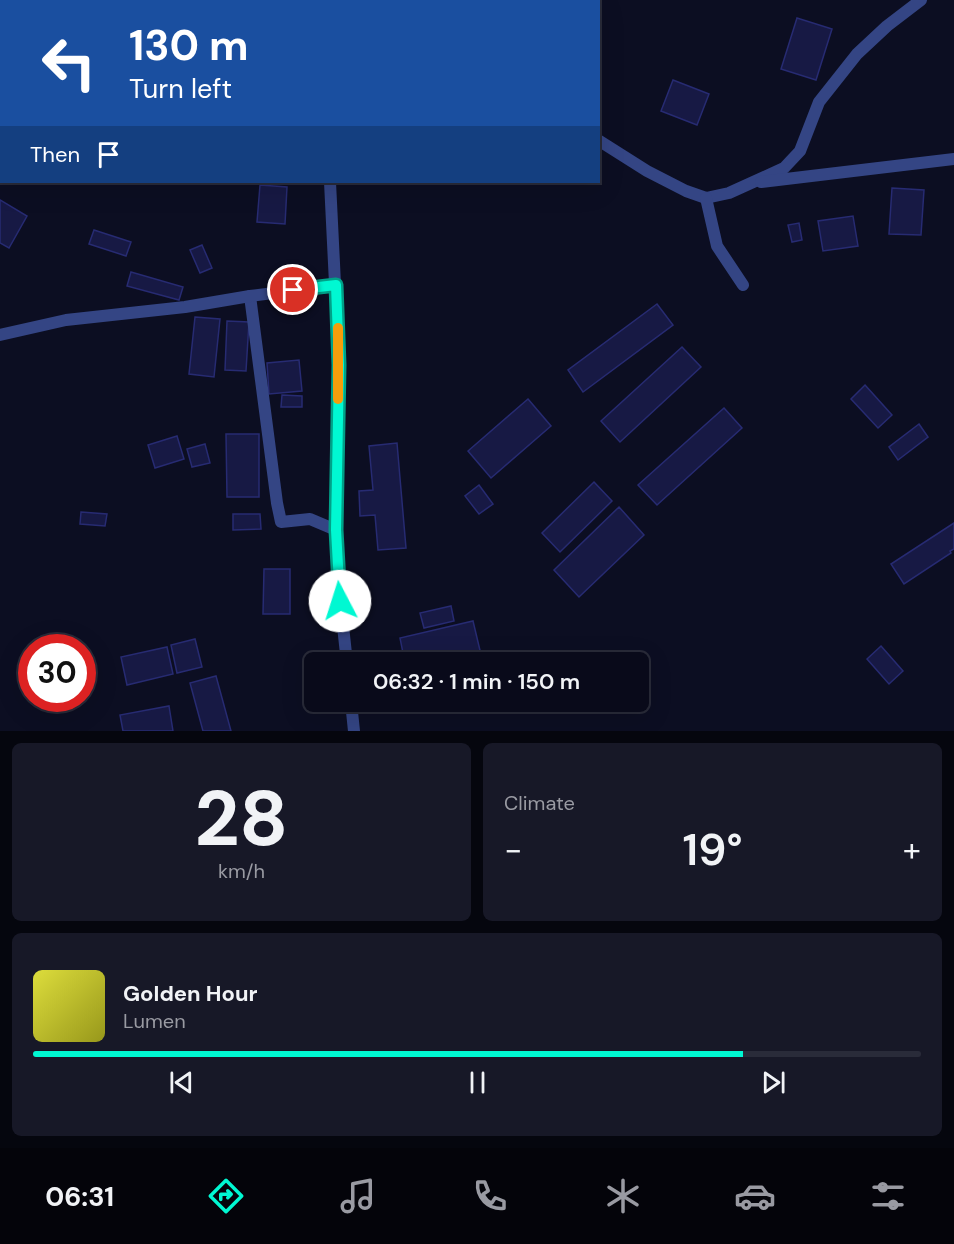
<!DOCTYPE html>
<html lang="en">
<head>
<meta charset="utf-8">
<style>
	:root { --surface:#090a1a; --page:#171827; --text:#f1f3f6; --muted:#999aa2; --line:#292b39; --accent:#00f8d2 }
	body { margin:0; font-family:"DM Sans",sans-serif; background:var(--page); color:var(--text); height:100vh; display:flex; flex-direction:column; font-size:22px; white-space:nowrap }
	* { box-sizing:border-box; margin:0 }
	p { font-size:20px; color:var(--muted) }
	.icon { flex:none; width:33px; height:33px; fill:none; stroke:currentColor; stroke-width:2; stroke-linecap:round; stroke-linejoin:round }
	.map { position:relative; height:731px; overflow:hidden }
	.details { display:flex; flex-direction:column; gap:12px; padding:12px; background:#05060e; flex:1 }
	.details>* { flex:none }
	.hud { position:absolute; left:0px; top:0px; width:600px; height:183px; box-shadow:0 6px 24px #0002,0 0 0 2px var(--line); background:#1a4fa0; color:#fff; overflow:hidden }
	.speed { position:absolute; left:18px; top:634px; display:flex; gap:12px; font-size:30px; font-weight:700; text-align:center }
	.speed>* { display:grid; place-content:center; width:78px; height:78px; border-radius:50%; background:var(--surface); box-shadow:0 6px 24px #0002,0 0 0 2px var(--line); line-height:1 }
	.speed .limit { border:9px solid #d22; background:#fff; color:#111 }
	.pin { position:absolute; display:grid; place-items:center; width:51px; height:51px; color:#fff; margin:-26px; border:3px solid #fff; border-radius:50%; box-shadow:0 2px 6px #0007 }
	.me { position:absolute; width:66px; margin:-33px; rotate:355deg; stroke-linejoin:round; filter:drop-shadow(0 0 4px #0008) }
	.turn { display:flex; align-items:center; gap:21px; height:126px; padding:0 30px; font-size:27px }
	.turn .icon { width:78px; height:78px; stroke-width:2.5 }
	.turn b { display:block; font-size:42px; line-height:51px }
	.then { display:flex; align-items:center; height:57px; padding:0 30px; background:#0003; gap:12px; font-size:22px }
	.big { font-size:45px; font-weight:600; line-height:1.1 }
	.details .widget { flex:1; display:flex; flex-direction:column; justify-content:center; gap:9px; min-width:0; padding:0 21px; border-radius:9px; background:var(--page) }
	.details .dial { align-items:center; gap:0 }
	.dial b { font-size:78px; line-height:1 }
	.song { display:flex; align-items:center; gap:18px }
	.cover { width:72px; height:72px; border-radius:9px; background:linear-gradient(135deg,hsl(60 70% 55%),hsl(60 70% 35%)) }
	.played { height:6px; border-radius:3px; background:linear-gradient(90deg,var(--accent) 80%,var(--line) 80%) }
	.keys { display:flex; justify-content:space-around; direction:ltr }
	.heat { display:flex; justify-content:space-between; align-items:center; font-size:33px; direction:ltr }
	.details .tiles { flex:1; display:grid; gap:12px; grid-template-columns:1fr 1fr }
	.widget:last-child { grid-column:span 2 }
	.trip { position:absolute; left:304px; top:652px; width:345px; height:60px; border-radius:9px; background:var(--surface); box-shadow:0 6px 24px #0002,0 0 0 2px var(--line); font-weight:600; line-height:60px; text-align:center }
	.dock { display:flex; height:96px; justify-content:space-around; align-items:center; background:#04040a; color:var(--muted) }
	.dock .icon { width:42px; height:42px }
	.dock .current { color:var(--accent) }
	.dock b { font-size:27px; color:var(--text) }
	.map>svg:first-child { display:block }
	.building { fill:#171944; stroke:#272b72; stroke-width:1.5 }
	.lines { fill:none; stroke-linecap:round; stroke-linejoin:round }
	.minor { stroke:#344584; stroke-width:12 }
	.route-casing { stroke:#00a188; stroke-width:15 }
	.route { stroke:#00f8d2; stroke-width:10 }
	.slow { stroke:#f59e0b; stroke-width:10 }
</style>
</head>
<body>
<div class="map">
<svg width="954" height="731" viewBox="0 0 954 731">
	<rect width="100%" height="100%" fill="#0c0e22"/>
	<g class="building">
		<path d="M797,18L832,29L816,80L781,69Z"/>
		<path d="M673,80L709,94L697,125L661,111Z"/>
		<path d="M260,185L287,187L285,224L257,222Z"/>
		<path d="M892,188L924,190L921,235L889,234Z"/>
		<path d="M0,200L27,216L9,248L0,243Z"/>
		<path d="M853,216L858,246L823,251L818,221Z"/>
		<path d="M799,223L802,240L792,242L788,225Z"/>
		<path d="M94,230L131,242L126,256L89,244Z"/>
		<path d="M202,245L212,268L200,273L190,250Z"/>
		<path d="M131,272L183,287L179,300L127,286Z"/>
		<path d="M657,304L673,325L583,392L568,370Z"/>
		<path d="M195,317L220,319L214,377L189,374Z"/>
		<path d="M227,321L249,322L246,371L225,370Z"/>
		<path d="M682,347L701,367L620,442L601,421Z"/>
		<path d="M299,360L302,391L269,394L267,363Z"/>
		<path d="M865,385L892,415L878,428L851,399Z"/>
		<path d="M282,395L302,396V407H281Z"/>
		<path d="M528,399L551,426L491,478L468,451Z"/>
		<path d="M724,408L742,428L657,505L638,485Z"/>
		<path d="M919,424L928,437L898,460L889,447Z"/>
		<path d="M226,434H259V497H227Z"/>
		<path d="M177,436L184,459L155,468L148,445Z"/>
		<path d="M397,443L406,548L378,550L375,515L360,516L359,491L373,490L369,446Z"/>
		<path d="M205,444L210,463L192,467L187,449Z"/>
		<path d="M594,482L612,501L560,552L542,533Z"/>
		<path d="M479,485L493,504L479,514L465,496Z"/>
		<path d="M619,507L644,535L579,597L554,570Z"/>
		<path d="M81,512L107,514L105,526L80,524Z"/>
		<path d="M233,514H260L261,529L233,530Z"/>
		<path d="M954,523V549L950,551L951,553L904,584L891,564Z"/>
		<path d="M264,569H290V614H263Z"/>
		<path d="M451,606L454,621L424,628L420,613Z"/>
		<path d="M473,621L483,663H405L400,638Z"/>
		<path d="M195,639L202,667L177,673L171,645Z"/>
		<path d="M881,646L903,671L889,684L867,659Z"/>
		<path d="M167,647L173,674L127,685L121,657Z"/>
		<path d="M216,676L231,731H203L190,683Z"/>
		<path d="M169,706L173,731H123L120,715Z"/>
	</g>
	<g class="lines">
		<g class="minor">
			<path d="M316,0V2"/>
			<path d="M414,0L416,2"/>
			<path d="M598,140L647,171L686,191L706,198L729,193L784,168L800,151L819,102L857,54L887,26L921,0"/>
			<path d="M330,182L339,365L336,530L338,580L347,663"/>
			<path d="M761,182L954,159"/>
			<path d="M706,198L717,246L743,285"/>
			<path d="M250,296L277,503L281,522L310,519L336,530"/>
			<path d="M0,335L66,320L185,307L250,296L336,285"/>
			<path d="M351,702L354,731"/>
		</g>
	</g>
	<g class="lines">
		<defs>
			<path id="route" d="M293,290L336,285L339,365L336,530L340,601"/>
		</defs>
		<use href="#route" class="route-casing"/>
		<use href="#route" class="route"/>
		<path class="slow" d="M338,328V399"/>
	</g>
</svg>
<div class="speed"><div class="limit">30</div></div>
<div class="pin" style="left:293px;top:290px;background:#d93025"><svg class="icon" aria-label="arrive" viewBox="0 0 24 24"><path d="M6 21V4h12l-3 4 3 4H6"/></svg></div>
<svg class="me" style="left:340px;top:601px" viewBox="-20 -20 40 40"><circle r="19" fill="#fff"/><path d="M0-13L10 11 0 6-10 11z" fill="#00f8d2"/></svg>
<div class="trip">06:32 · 1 min · 150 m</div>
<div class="hud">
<div class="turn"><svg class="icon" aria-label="left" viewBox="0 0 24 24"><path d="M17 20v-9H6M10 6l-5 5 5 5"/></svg><div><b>130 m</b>Turn left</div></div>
<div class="then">Then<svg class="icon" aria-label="arrive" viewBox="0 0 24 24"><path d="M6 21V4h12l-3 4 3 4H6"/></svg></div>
</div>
</div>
<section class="details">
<div class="tiles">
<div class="widget dial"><b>28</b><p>km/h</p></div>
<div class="widget"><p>Climate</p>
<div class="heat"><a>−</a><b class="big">19°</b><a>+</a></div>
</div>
<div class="widget">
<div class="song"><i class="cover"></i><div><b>Golden Hour</b><p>Lumen</p></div></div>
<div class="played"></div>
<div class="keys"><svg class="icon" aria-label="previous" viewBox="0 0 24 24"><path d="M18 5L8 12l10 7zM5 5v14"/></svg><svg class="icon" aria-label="pause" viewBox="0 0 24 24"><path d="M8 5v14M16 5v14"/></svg><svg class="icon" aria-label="next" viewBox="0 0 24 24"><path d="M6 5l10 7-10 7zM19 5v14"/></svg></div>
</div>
</div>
</section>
<nav class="dock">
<b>06:31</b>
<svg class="icon current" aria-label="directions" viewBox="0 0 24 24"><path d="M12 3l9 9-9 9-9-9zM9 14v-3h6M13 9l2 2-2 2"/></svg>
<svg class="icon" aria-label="music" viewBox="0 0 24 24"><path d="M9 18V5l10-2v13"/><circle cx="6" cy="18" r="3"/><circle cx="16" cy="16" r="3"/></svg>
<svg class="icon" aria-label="phone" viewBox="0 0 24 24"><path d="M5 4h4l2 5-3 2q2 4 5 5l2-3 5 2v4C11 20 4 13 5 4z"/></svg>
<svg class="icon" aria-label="climate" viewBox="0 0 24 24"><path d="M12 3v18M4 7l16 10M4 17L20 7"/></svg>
<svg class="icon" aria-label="car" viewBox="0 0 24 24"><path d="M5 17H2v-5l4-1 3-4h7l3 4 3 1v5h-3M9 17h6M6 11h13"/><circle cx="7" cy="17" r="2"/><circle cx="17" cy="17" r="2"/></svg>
<svg class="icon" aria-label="filters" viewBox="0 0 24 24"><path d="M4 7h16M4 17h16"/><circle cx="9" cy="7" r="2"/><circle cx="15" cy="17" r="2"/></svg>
</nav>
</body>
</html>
